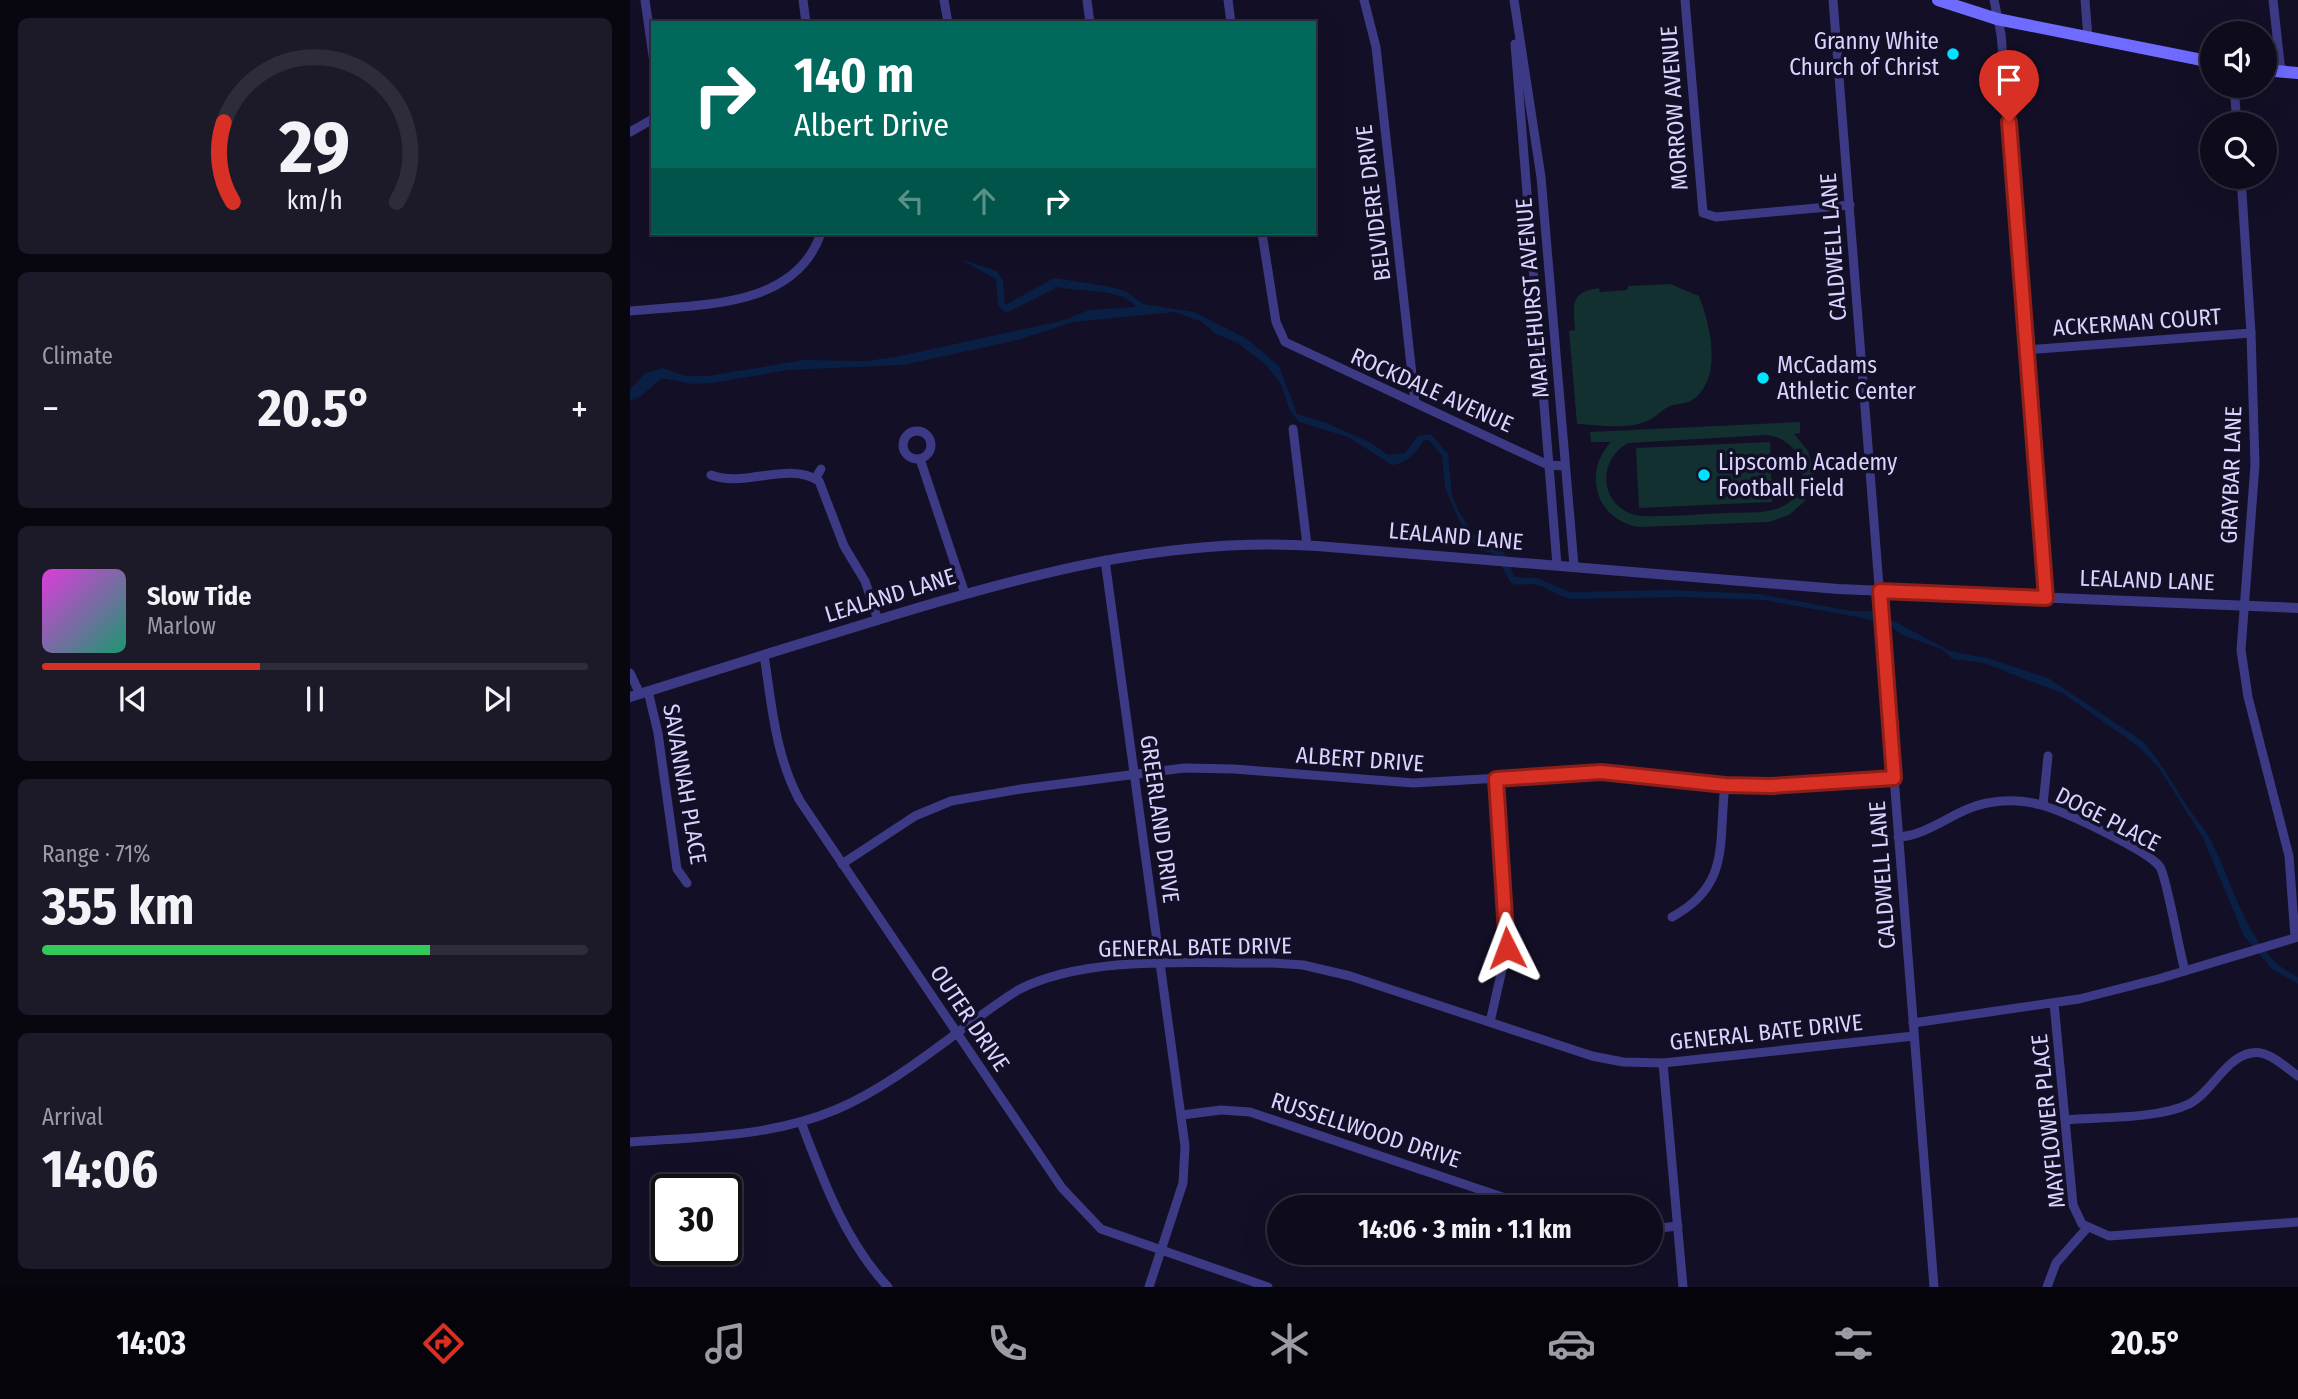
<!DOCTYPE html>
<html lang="en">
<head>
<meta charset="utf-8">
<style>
	:root { --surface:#0e0b1c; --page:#1c1929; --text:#f1f3f6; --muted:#9b9ba3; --line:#2e2b3b; --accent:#d93025 }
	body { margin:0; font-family:"Fira Sans Condensed",sans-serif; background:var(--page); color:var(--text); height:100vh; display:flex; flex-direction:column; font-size:26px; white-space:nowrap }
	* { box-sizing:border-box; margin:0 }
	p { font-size:23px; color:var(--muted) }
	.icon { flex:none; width:38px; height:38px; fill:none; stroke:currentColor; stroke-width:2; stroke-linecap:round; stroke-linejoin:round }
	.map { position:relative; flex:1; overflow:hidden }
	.side { display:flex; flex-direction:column; gap:18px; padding:18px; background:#08060f; width:630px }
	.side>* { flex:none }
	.top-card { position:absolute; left:21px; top:21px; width:665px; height:214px; border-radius:0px; box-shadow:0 7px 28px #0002,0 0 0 2px var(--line); background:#00695c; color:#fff; overflow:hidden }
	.fabs { position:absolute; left:1570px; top:21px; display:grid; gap:14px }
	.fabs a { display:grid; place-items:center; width:77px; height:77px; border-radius:50%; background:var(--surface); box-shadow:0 7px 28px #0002,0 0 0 2px var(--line); font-size:35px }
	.speed { position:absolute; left:21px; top:1174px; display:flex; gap:14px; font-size:35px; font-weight:700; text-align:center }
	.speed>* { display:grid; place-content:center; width:91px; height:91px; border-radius:50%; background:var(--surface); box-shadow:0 7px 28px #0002,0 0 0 2px var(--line); line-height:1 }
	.speed .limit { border:4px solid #111; border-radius:10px; background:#fff; color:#111 }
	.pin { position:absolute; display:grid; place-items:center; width:60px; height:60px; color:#fff; margin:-72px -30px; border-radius:50% 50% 50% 0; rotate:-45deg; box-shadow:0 0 7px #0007 }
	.pin .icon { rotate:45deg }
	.me { position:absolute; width:77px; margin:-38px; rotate:357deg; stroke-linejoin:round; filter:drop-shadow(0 0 5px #0008) }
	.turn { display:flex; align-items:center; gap:24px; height:147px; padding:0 28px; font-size:32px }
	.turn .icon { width:91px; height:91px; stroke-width:2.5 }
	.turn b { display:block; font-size:49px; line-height:60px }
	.lanes { display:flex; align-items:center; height:66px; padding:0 28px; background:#0003; justify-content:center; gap:35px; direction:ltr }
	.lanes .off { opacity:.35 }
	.big { font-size:52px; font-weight:700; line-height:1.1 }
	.side .tile { flex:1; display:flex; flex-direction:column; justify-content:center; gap:10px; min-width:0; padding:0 24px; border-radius:10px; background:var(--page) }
	.side .dial { align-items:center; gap:0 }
	.dial svg { height:182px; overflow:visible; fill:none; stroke:var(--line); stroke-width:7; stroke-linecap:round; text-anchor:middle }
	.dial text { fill:var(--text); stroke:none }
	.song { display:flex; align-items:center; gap:21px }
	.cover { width:84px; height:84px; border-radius:10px; background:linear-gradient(135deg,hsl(300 70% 55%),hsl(160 70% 35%)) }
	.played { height:7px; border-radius:4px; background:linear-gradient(90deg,var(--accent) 40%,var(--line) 40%) }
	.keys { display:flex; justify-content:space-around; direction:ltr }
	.heat { display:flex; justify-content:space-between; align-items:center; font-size:38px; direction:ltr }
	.charge { height:10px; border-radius:5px; background:linear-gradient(90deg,#34c759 71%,var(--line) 0) }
	.trip { position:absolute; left:637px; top:1195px; width:396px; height:70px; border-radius:35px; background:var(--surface); box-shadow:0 7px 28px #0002,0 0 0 2px var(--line); font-weight:700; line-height:70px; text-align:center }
	.dock { display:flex; height:112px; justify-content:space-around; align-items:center; background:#06040b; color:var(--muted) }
	.dock .icon { width:49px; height:49px }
	.dock .selected { color:var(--accent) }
	.dock b { font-size:32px; color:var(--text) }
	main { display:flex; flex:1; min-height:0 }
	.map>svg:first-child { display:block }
	.green { fill:#12302f; fill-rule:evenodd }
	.water { fill:#0a1f44 }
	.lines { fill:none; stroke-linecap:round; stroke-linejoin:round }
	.minor { stroke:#3d3a85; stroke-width:9 }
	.tertiary { stroke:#3d3a85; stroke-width:10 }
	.secondary { stroke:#6f6bff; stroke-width:12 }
	.route-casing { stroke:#8d1f18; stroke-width:18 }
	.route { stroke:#d93025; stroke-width:12 }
	.poi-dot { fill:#00e5ff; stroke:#130f26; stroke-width:2.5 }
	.labels { text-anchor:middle; stroke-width:7; stroke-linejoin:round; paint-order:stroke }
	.poi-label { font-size:23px; fill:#d9d4ff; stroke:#130f26; text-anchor:start }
	.street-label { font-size:23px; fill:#d9d4ff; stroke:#130f26 }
</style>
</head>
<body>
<main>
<section class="side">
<div class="tile dial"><svg viewBox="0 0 100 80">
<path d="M14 69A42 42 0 1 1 86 69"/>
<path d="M14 69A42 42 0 0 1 10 34" stroke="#d93025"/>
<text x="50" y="56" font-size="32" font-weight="700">29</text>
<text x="50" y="72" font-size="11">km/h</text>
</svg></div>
<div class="tile"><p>Climate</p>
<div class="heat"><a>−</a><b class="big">20.5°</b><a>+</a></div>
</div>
<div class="tile">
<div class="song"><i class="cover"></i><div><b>Slow Tide</b><p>Marlow</p></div></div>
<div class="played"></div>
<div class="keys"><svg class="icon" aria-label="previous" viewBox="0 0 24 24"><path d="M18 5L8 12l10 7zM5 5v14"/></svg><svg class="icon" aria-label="pause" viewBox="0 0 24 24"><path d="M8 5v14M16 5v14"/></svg><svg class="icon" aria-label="next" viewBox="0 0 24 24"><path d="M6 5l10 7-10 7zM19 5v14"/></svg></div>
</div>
<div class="tile"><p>Range · 71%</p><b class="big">355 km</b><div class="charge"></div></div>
<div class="tile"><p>Arrival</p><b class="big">14:06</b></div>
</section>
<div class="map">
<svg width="1668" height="1287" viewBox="0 0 1668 1287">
	<rect width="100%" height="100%" fill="#130f26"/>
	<g class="green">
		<path d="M1040,284L1069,296C1080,325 1093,375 1065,398C1056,405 1048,403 1040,406C1032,409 1026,418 1017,421C996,430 969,425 947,424L939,331L945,330C944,307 938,292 969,288L970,292L997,290L998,286Z"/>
		<path d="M1170,422V433L1164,434L1178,451L1184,473L1175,501L1159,515L1139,522L1009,527C966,520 952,473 981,442H961L960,432ZM1136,435C1177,438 1188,497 1146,509C1131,514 1113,512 1097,513C1069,514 1040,517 1011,516C971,511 964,462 998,443Z"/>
		<path d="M1140,442L1142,502L1009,508L1006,448Z"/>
	</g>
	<path class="water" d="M330,259L367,271L373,281L375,305L424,278L482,287L497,292L513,304L564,312L617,339L649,366L667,414L694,422L741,443L758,455L775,453L788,436L801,434L818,454L822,496L829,512L849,542L874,552L884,577L907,578L940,592L1039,590L1130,594L1221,611H1245L1320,651L1357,658L1418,678L1514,742C1531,763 1544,785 1559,809C1565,818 1572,826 1578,835C1603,879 1617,955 1668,977V984L1642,969L1614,936L1573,838L1529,768L1509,747L1434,694L1354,663L1323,659L1311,649L1270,634L1262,627L1233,618L1133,600L1054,597L942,599C927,597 916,586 904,584C895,583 890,587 881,583L865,554L847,549L828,518L815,487L812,456L799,440H794C787,452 775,464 762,465L718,437L669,422L660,411L651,384L636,365L608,343L586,334L572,322L545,312L443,322L388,340L273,365L158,370L83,383L62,384L32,378L11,396L0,401V390L15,373L33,368L55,376H78L174,360L236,361L265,357L431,321L459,310L506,307C492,287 449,293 428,287L376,313L368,306L366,279Z"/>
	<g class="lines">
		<g class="minor">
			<path d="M15,0L23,56"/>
			<path d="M173,0L176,23"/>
			<path d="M314,0L318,23"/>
			<path d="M457,0L460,23"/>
			<path d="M598,0L601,23"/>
			<path d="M734,0L746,47L785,402"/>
			<path d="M884,0L911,177L944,566"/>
			<path d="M1055,0L1073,213L1086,217L1220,205"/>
			<path d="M1203,0L1304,1287"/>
			<path d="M1364,0L1371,34L1416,598"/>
			<path d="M1455,0L1458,38"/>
			<path d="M1643,0L1651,72"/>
			<path d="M885,44L927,565"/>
			<path d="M1604,86L1607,124"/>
			<path d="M0,132L23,119"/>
			<path d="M1611,177L1621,333L1625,465L1611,650L1618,697L1659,856L1665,937"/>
			<path d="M632,233L646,322L655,342L918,465L935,466"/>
			<path d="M0,311C67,304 165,310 191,233"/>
			<path d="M1396,350L1621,333"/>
			<path d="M663,429L677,545"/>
			<circle cx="287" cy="445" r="14"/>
			<path d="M290,459L335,594"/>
			<path d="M81,475C115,488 157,461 189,481L214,546L235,581L248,620"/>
			<path d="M185,479L191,469"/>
			<path d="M475,560L555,1146L553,1183L519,1287"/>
			<path d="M134,655C142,706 145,755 170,801L432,1188L471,1229L638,1287"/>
			<path d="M0,673L10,694"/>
			<path d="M18,691L28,733L47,869L57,883"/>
			<path d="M1413,805L1418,756"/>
			<path d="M1268,837C1301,835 1325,809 1357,803C1374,800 1394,800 1411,805C1433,811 1518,850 1530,867C1537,878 1549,951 1555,971"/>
			<path d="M212,864L285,816L321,801L391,789L554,768L604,769L783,783L971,772L1141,786L1264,778"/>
			<path d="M1042,917C1101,885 1088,844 1095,784"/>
			<path d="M1424,1003L1443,1205L1452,1224L1479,1236L1668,1222"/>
			<path d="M860,1022L877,948L866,779"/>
			<path d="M1283,1023L1449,999L1528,979L1668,937"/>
			<path d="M1033,1063L1053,1287"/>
			<path d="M552,1115L591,1110L620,1112L905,1208"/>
			<path d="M1436,1120C1471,1117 1528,1119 1559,1104C1582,1092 1595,1058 1621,1053C1638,1049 1655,1067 1668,1076"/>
			<path d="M171,1122C193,1180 215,1241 258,1287"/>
			<path d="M0,1142C68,1137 141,1137 205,1110C271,1082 328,1028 388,990C458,954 565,964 643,963L673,965L720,976L962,1056L993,1062L1033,1063L1284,1036"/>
			<path d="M1020,1229L1048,1226"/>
			<path d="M1417,1287L1426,1263L1457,1228"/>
		</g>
		<path class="tertiary" d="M0,697C85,670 169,644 254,618C395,575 538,536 687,546L1208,589L1668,608"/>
		<g class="secondary">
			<path d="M1308,0L1367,19L1582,62"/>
			<path d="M1634,70L1668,73"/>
		</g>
	</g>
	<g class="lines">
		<defs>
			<path id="route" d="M877,948L866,779L971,772L1095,785L1141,786L1264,778L1250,591L1416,598L1379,122"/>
		</defs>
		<use href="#route" class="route-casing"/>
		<use href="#route" class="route"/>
	</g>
	<g class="poi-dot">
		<circle cx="1323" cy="54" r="7"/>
		<circle cx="1133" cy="378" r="7"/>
		<circle cx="1074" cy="475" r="7"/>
	</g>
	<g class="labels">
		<g class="poi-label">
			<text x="1309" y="49" text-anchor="end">Granny White<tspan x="1309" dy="26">Church of Christ</tspan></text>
			<text x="1147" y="373">McCadams<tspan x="1147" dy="26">Athletic Center</tspan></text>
			<text x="1088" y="470">Lipscomb Academy<tspan x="1088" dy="26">Football Field</tspan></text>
		</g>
		<g class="street-label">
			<text transform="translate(1044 108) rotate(-94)" y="8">MORROW AVENUE</text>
			<text transform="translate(743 203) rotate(-97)" y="8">BELVIDERE DRIVE</text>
			<text transform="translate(1203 247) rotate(-94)" y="8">CALDWELL LANE</text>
			<text transform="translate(902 298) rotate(-95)" y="8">MAPLEHURST AVENUE</text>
			<text transform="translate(1507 322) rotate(-4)" y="8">ACKERMAN COURT</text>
			<text transform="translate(802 390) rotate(24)" y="8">ROCKDALE AVENUE</text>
			<text transform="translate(1601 475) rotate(-88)" y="8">GRAYBAR LANE</text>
			<text transform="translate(826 536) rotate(5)" y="8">LEALAND LANE</text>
			<text transform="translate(1517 580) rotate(2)" y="8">LEALAND LANE</text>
			<text transform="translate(260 595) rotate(-17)" y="8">LEALAND LANE</text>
			<text transform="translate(730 759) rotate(4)" y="8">ALBERT DRIVE</text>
			<text transform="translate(55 784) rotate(80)" y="8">SAVANNAH PLACE</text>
			<text transform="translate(530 819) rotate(82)" y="8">GREERLAND DRIVE</text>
			<text transform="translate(1478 819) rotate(27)" y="8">DOGE PLACE</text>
			<text transform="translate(1252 875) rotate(-94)" y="8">CALDWELL LANE</text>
			<text transform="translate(565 947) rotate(-1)" y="8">GENERAL BATE DRIVE</text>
			<text transform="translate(340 1018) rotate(56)" y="8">OUTER DRIVE</text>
			<text transform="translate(1136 1032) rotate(-6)" y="8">GENERAL BATE DRIVE</text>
			<text transform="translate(1418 1121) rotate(-96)" y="8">MAYFLOWER PLACE</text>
			<text transform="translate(736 1130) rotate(18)" y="8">RUSSELLWOOD DRIVE</text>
		</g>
	</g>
</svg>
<div class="fabs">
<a><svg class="icon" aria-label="sound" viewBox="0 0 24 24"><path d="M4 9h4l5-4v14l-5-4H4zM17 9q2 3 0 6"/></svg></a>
<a><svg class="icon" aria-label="search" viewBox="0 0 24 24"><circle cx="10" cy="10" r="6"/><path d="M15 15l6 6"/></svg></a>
</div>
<div class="speed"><div class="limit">30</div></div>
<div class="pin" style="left:1379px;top:122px;background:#d93025"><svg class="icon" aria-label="arrive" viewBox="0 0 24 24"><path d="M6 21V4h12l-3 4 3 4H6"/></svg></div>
<svg class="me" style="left:877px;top:948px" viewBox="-20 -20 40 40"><path d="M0-17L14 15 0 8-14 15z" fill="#d93025" stroke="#fff" stroke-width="4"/></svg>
<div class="trip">14:06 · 3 min · 1.1 km</div>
<div class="top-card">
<div class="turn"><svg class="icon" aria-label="right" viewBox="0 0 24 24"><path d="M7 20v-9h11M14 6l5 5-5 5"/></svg><div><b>140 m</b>Albert Drive</div></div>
<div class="lanes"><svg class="icon off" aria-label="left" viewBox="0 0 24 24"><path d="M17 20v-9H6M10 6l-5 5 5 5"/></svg><svg class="icon off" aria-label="ahead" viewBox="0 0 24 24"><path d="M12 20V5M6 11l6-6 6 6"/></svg><svg class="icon" aria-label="right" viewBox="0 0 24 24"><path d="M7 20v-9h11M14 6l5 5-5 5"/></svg></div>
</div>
</div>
</main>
<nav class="dock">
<b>14:03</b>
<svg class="icon selected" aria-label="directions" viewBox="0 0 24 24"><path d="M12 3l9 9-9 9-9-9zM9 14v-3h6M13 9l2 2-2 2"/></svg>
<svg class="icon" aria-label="music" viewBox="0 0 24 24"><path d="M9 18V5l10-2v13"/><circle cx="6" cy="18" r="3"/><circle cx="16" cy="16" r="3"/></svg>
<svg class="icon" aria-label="phone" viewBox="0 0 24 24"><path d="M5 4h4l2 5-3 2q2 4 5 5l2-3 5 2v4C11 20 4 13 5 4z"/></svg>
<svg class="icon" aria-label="climate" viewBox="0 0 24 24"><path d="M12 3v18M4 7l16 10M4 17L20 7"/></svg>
<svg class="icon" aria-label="car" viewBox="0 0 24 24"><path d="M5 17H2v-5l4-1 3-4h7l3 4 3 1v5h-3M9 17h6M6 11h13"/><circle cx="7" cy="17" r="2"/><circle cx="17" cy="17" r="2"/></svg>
<svg class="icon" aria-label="filters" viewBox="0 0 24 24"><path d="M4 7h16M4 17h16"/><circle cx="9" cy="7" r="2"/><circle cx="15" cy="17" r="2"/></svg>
<b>20.5°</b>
</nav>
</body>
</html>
